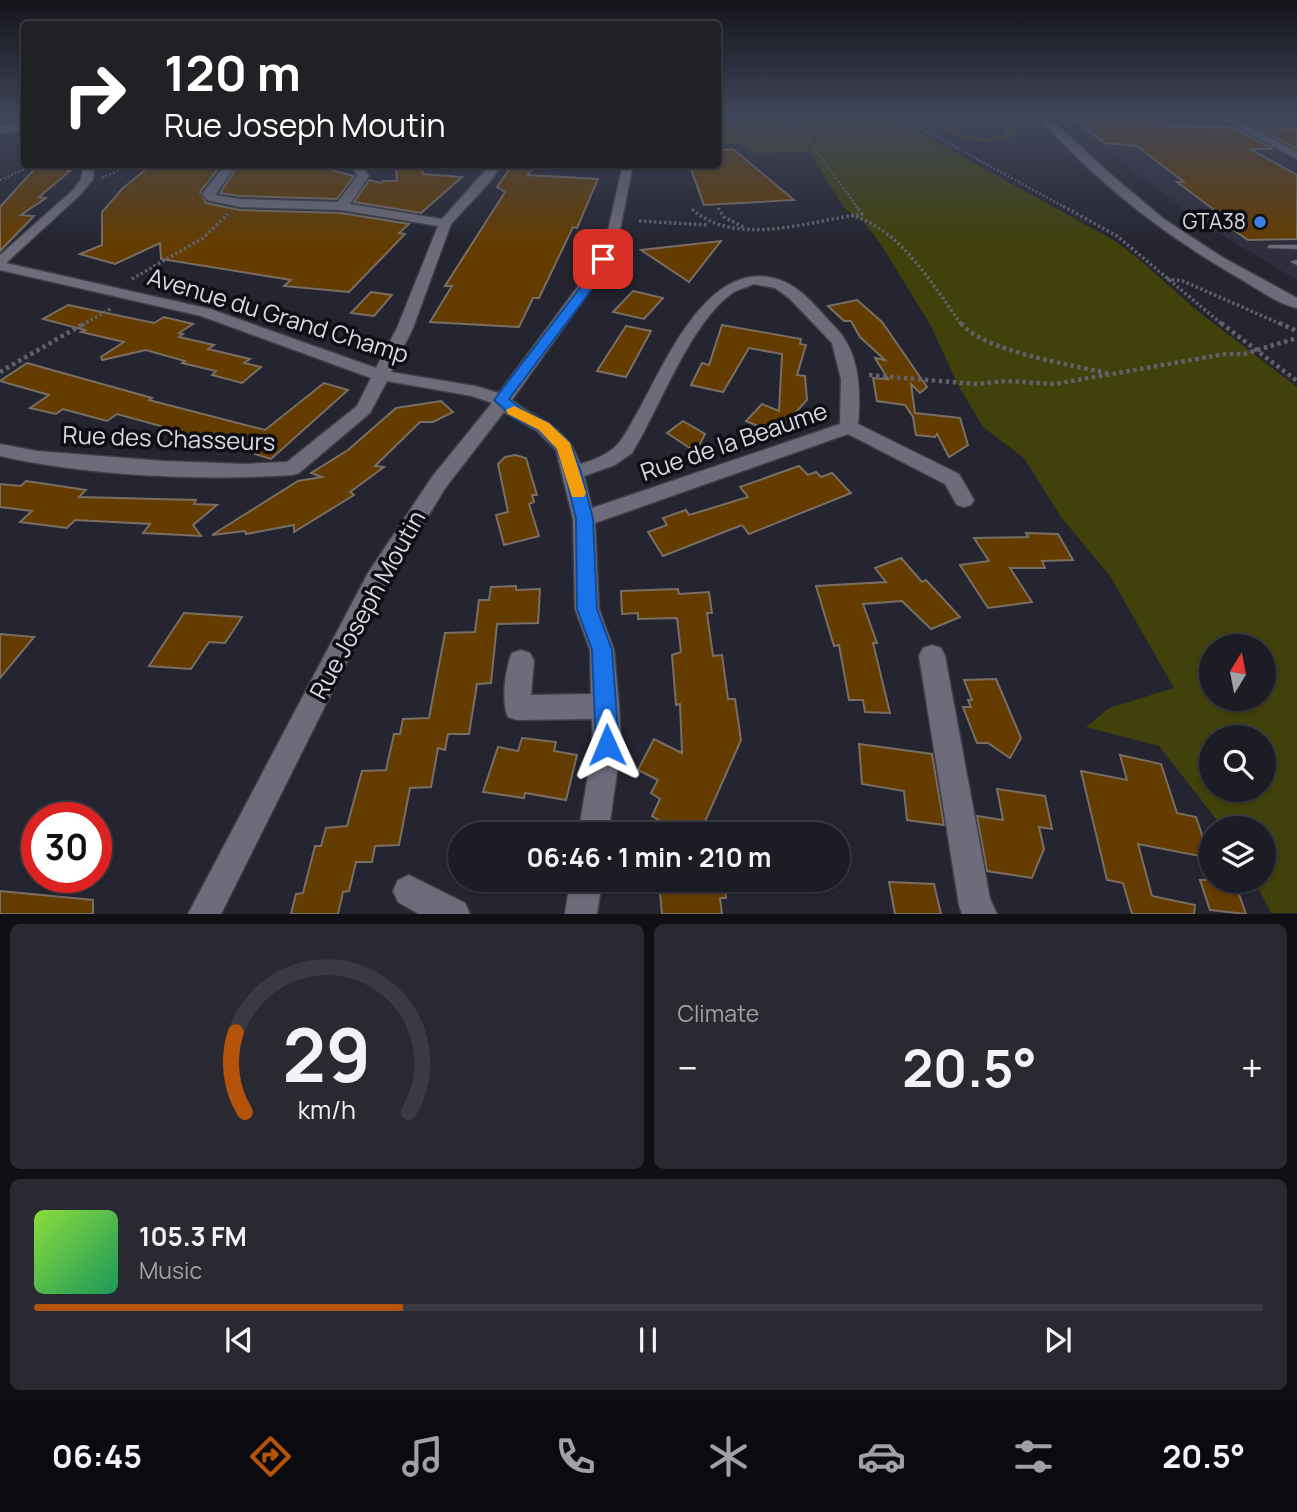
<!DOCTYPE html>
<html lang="en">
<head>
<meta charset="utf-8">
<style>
	:root { --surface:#1c1c25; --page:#292932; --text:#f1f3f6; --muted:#a0a1a7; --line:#3a3a42; --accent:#b45309 }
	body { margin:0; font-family:Manrope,sans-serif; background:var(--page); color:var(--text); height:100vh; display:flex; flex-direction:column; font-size:26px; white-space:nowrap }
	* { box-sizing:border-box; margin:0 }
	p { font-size:23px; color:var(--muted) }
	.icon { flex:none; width:38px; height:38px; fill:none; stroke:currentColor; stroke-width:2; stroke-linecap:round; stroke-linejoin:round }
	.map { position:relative; height:914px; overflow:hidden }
	.sheet { display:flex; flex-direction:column; gap:10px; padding:10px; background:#0f0f14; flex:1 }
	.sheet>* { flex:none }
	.guide { position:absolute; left:21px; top:21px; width:700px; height:147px; border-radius:7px; box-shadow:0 2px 5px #0004,0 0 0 2px var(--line); background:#202124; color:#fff; overflow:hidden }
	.needle { width:46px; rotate:10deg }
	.controls { position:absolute; left:1199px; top:634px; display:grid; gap:14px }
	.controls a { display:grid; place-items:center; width:77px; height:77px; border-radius:50%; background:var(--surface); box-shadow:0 2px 5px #0004,0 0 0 2px var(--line); font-size:35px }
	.speed { position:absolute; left:21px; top:802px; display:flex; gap:14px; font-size:35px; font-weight:700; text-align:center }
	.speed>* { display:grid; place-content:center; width:91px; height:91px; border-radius:50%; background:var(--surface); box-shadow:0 2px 5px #0004,0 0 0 2px var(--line); line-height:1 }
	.speed .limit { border:10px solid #d22; background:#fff; color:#111 }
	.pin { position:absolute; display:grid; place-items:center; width:60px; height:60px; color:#fff; margin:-30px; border-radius:14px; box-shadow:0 4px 10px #0006 }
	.me { position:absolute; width:77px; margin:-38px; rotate:359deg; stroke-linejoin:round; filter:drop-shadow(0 0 5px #0008) }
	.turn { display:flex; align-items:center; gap:24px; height:147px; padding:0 28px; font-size:32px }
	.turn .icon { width:91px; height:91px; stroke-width:2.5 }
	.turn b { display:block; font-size:49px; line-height:60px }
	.big { font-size:52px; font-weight:700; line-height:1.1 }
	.sheet .widget { flex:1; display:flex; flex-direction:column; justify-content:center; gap:10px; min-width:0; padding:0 24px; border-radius:10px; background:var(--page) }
	.sheet .dial { align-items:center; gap:0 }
	.dial svg { height:182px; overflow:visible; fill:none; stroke:var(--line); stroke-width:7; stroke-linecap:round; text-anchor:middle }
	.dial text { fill:var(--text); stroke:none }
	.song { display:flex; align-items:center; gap:21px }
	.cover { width:84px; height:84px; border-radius:10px; background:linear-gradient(135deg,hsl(90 70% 55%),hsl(150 70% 35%)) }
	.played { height:7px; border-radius:4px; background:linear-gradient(90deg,var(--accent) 30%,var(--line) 30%) }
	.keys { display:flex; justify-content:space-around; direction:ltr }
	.heat { display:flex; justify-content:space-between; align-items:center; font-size:38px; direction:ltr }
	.sheet .tiles { flex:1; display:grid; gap:10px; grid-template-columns:1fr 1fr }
	.widget:last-child { grid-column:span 2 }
	.trip { position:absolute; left:448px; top:822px; width:402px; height:70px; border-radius:35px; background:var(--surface); box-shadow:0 2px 5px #0004,0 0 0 2px var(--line); font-weight:700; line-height:70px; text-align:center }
	.dock { display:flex; height:112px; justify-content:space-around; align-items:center; background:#0b0b0f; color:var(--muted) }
	.dock .icon { width:49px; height:49px }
	.dock .selected { color:var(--accent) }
	.dock b { font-size:32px; color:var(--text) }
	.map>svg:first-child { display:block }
	.built { fill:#2e2e3e }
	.green { fill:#40410b; fill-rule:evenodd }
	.building { fill:#643c00; stroke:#796e63; stroke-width:2 }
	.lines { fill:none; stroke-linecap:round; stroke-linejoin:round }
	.service-casing { stroke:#3f3f48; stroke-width:2 }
	.minor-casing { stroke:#3f3f48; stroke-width:3 }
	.secondary-casing { stroke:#3f3f48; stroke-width:3 }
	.path-far2 { stroke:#61616c; stroke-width:2.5; stroke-dasharray:2 2; stroke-linecap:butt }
	.path-far1 { stroke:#61616c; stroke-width:3.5; stroke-dasharray:2.5 2.5; stroke-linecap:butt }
	.path { stroke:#61616c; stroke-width:4.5; stroke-dasharray:3.5 3.5; stroke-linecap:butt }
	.service { fill:#6d6c7b; fill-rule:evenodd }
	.minor { fill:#6d6c7b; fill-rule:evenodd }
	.secondary { fill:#6d6c7b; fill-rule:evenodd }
	.route { fill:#1a73e8; stroke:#114b97; stroke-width:2 }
	.slow { fill:#f59e0b }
	.shop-dot { fill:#3f7fe0; stroke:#0f0e14; stroke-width:2.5 }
	.labels { text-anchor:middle; stroke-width:7; stroke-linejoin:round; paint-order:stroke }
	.far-poi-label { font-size:21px; fill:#dadae2; stroke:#0f0e14; text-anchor:end }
	.street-label { font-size:24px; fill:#dadae2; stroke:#0f0e14 }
</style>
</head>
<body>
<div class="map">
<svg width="1297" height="914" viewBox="0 0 1297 914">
	<rect width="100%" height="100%" fill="#252531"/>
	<path class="built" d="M1064,116H1297V280L1208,227L1138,175Z"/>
	<g class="green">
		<path d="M718,116H787L796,129H802L794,116H889L1115,241L1139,259L1195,309L1297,387V913H1271L1254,880H1264V828H1223L1159,746L1086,727L1109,708L1174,688L1110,576L1061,517L1024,458L983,427L958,385L931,326L882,246L863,221L845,209L809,152L750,153L745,144H718ZM1211,646H1264V698H1211ZM1211,737H1264V789H1211Z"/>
		<path d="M930,116H938C954,135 980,143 1004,134L1005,130L993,116H1003L1015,128L1016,133C1002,148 962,140 946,132C939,128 934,122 930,116Z"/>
	</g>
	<g class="building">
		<path d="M1075,120H1153L1164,126L1234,128L1273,149H1250L1297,175V239L1248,240L1212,215H1221L1177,182H1184L1137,146L1105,143Z"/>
		<path d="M1257,128H1297V149Z"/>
		<path d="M733,149L794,200L704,205L689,164H718V151Z"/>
		<path d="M39,164H71L66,169H70L66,171H70L39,197L46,198L21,215L34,216L0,251V207Z"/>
		<path d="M222,164L200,192L206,203L240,210L341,213L409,224L399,233L405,234L349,292L284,286L291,280L161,259L160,243L115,264L80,254L102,245V212L122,189L150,166Z"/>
		<path d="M239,164H310L354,176L337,199L240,196L220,193Z"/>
		<path d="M396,164H421L423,174L462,177L421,213L354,202L369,180L381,183L383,181H397Z"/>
		<path d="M513,164H535L528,175L598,179L577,228L573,227L539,298H533L519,327L430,322L452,286H445L505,192L497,187Z"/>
		<path d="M721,241L689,282L641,250Z"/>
		<path d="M633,291L663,298L644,319L613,312Z"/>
		<path d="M371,292L392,295L374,316L351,313Z"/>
		<path d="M857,300L882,322L927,387L920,393L911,384L915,413L960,418L968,445L949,457L937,434L935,437L916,435L913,417L905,405L877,401L873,378L888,379L875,358L885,360L860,337L851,321H844L828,306Z"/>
		<path d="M68,305L154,323L164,317L193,324L179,333L183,334L179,337L214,345L208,349L250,359L244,363L261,367L242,383L212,375L216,371L182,363L185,361L146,350L102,360L101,357L124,342L81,332L85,330L43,319Z"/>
		<path d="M722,325L801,339L800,344L806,345L797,375L805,376L807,400L777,433L778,427L773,432L746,421L762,404L779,411L782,354L749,348L723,392L691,385L702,363L709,365Z"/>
		<path d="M626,326L651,331L626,377L597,371Z"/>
		<path d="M27,363L152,398L149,400L265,430L324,383L348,390L271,459L255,454L257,444L251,452L204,436L202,438L166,429L168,428L117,414L107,421L63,409L56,414L30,408L49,395L0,381Z"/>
		<path d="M441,401L453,412L433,422H420L375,466L384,467L350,492L354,495L294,532V525L246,534L245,531L212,535L298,481L322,477L311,473L348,450L396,408Z"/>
		<path d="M683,421L705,434L696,452L667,433Z"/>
		<path d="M515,455L526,458L537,495H532L534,502L529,504L539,536L504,545L496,515L508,512L498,464L505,457Z"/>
		<path d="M799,466L808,475L816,472L821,477L832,473L851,493L749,534L742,525L663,556L648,532L667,525L663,518L686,510L689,515L748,497L740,487Z"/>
		<path d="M26,481L86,490L79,497L196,500L194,504L217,505L193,525L201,536L143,533L150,524L75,520L67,528L20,522L32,511L0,507V484L21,486Z"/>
		<path d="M1026,533L1058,534L1073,560L1042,561L1045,568H1010L1032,602L988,608L960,565L989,561L974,538L1028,537Z"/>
		<path d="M901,558L922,582L926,580L960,617L931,629L902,601L863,604L877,643H873L890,713L865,712L863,700H849L839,645L834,646L816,586L886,582L875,568Z"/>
		<path d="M516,586V590L540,589L538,623L497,624L491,683L477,684L469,734H448L445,750L438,748L431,787L410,788L399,845L375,846L372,862H356L349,891L343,892L338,914H291L296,894L303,893L315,846H321L326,828L347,826L362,771L386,770L394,734H400L403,719L429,718L445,633L475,632L479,600H489L491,587Z"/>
		<path d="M678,589L679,594L709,592L712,613H707L713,656L722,655L728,699H735L741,740L699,835H686L652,816L660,799L651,793L658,780L638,770L654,739L682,753L680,704L676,705L672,655L681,652L677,618L638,619V613L622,614L621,591Z"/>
		<path d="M184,613L242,617L225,643L209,642L191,669L149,666Z"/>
		<path d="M0,634L34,637L0,678Z"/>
		<path d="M996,679L1021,738L1010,758L988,743H977L963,707H971L968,700H972L964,680Z"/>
		<path d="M522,738L556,742L554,751L577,755L566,800L525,793L524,798L483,792L498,747L518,751Z"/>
		<path d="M859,744L932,754L944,825L907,820L904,791L862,784Z"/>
		<path d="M1120,755L1161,764L1177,813L1196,817L1210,858L1138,844L1152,896L1195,905L1194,914H1132L1123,883L1107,880L1081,771L1127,780Z"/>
		<path d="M997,789L1045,796L1052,829L1039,827L1044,849L1032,878L987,871L977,816L1003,820Z"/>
		<path d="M672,880H724L726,898H720L722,914H662L659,882Z"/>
		<path d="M1200,880H1234L1246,914L1210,910Z"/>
		<path d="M889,882L934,884L941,914H895Z"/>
		<path d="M0,891L93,900V914H0Z"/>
	</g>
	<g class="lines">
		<defs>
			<g id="service">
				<path d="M1270,245H1297V249L1268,248V246Z"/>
				<path d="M1297,260V265L1291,262L1292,261Z"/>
			</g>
			<g id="minor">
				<path d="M1217,116H1229L1297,152V159Z"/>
				<path d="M24,123V129L0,133V127Z"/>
				<path d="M84,164H94L93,179L81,194L6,263L210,309L376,368L397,328L438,226L341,210L240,207L207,200L202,194L226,164H237L215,195L240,199L338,202L357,176L353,168L358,165L362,166L369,176L350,204L442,219L491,164H502L489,183L451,224L413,328L391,372L475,386L499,393L590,270L607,235L623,164H633L619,235L604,271L512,400C540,423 567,425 580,464C592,461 604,456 614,448C625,438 632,421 640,408C667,359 712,250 785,282C805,291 821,313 836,328C860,353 861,392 858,424L959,474L974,500L971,505L964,507L957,505L945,484L848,434L595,523L599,609L614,650L619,706L621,745L608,835H578L593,745L592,719L517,720L508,717C501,701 505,669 512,653L521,650L530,653L534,661L531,695L591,694L590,650L575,609L573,519L556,450L537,431L504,412L446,487L385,586L221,914H188L368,573L432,477L492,403L472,396L387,381L370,413L299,473L292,475C202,481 88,476 0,456V444L37,451L163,461L244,464L287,462L357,406L371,378L201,316L0,270V255L73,190L81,179ZM754,284L775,288L789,298L832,343L841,379L840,424L592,508L584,476L615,465L632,453C660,408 691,320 734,292C739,289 748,287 754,284Z"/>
				<path d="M932,645L941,648L945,656L990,899L997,914H962L959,905L919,656L923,648Z"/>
				<path d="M409,875L465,903L470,914H419L398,902L393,891L398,880Z"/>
				<path d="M570,880H602L597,914H565Z"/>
			</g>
			<path id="secondary" d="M1038,116H1048L1108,172L1164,219L1222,257L1297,298V308C1279,304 1260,291 1244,281C1168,238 1095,182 1038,116Z"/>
		</defs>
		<use href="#service" class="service-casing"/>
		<use href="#minor" class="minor-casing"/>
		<use href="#secondary" class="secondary-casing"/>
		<g class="path-far2">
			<path d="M791,116L858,208"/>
			<path d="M899,116L1066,208"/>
			<path d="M102,178L132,164"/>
			<path d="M0,180L37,164"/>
		</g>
		<g class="path-far1">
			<path d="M1063,206L1117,236L1223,325"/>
			<path d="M718,208L724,217L745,228"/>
			<path d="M692,209C735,248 810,221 862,214L856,206"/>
			<path d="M851,215C902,230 932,285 962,325"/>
			<path d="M639,221L708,225"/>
			<path d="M132,279L203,238L228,214"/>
			<path d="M1167,279L1183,281L1283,325"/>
			<path d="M82,325L112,308"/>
		</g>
		<g class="path">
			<path d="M961,323C982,351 1072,365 1107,373"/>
			<path d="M1221,323L1297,381"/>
			<path d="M1279,323L1297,331"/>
			<path d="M0,372L85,323"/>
			<path d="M869,375L975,384L1006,381L1055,384L1225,354H1244L1297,338"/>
		</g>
		<use href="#service" class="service"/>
		<use href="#minor" class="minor"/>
		<use href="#secondary" class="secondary"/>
	</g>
	<linearGradient id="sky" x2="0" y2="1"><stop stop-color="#14141b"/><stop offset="0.48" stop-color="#40465a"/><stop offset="1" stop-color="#40465a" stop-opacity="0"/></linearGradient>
	<rect width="1297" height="244" fill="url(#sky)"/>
	<path class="route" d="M599,257L608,259L589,293L509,399L524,411L549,423L570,443L581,472L593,519L597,609L612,650L619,745L615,753L607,756L599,753L596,745L592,650L577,609L576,519L565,472L557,449L539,430L514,418L494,400L579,289Z"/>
	<path class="slow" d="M514,406L549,423L570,443L586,493L584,497H572L557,449L539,430L508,414L506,410Z"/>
	<circle class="shop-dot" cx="1260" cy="222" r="7"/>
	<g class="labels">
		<g class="far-poi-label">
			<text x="1246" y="229">GTA38</text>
		</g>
		<g class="street-label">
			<text transform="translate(278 316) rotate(17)" y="8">Avenue du Grand Champ</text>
			<text transform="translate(169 439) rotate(2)" y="8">Rue des Chasseurs</text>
			<text transform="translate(734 442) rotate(-19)" y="8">Rue de la Beaume</text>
			<text transform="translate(368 605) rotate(-61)" y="8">Rue Joseph Moutin</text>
		</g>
	</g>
</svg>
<div class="controls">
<a><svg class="needle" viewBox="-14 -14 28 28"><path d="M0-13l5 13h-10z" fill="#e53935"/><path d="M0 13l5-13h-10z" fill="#a0a1a7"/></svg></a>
<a><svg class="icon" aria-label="search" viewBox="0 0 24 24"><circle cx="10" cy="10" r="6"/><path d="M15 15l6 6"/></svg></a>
<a><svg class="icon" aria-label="layers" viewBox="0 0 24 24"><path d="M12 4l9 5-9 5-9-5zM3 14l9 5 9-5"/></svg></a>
</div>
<div class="speed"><div class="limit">30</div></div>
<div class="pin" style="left:603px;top:259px;background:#d93025"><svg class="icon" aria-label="arrive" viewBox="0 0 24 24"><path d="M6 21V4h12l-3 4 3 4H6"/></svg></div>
<svg class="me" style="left:607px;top:745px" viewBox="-20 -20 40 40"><path d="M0-17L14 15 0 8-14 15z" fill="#1a73e8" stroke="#fff" stroke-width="4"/></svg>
<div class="trip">06:46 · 1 min · 210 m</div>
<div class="guide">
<div class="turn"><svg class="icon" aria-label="right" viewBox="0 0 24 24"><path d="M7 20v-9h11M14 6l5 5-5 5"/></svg><div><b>120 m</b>Rue Joseph Moutin</div></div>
</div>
</div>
<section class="sheet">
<div class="tiles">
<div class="widget dial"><svg viewBox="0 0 100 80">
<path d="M14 69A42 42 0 1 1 86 69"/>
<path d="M14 69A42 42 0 0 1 10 34" stroke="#b45309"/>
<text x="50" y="56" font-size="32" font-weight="700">29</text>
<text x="50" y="72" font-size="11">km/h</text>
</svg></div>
<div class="widget"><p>Climate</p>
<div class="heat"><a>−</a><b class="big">20.5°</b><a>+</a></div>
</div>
<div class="widget">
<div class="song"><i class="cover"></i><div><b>105.3 FM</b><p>Music</p></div></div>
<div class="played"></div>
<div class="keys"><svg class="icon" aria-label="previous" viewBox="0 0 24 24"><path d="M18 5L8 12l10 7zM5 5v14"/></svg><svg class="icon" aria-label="pause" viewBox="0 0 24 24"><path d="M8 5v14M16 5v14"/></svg><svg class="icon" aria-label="next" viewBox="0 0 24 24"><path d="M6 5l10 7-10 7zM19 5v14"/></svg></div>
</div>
</div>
</section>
<nav class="dock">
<b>06:45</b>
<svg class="icon selected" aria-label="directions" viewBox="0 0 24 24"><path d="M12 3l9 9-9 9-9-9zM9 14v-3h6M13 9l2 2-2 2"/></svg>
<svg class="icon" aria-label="music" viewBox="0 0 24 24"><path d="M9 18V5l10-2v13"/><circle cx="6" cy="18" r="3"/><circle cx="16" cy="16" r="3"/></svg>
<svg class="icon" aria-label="phone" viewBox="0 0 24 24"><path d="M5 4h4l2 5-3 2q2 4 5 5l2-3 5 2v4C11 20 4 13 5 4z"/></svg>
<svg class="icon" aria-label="climate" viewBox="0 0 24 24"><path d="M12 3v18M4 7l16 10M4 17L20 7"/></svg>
<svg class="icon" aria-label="car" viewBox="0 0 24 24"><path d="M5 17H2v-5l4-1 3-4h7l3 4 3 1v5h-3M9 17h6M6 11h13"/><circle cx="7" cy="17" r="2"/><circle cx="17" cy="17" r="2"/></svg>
<svg class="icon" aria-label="filters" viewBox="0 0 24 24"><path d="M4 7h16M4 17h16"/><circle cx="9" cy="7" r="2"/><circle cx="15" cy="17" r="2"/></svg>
<b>20.5°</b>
</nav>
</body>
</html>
